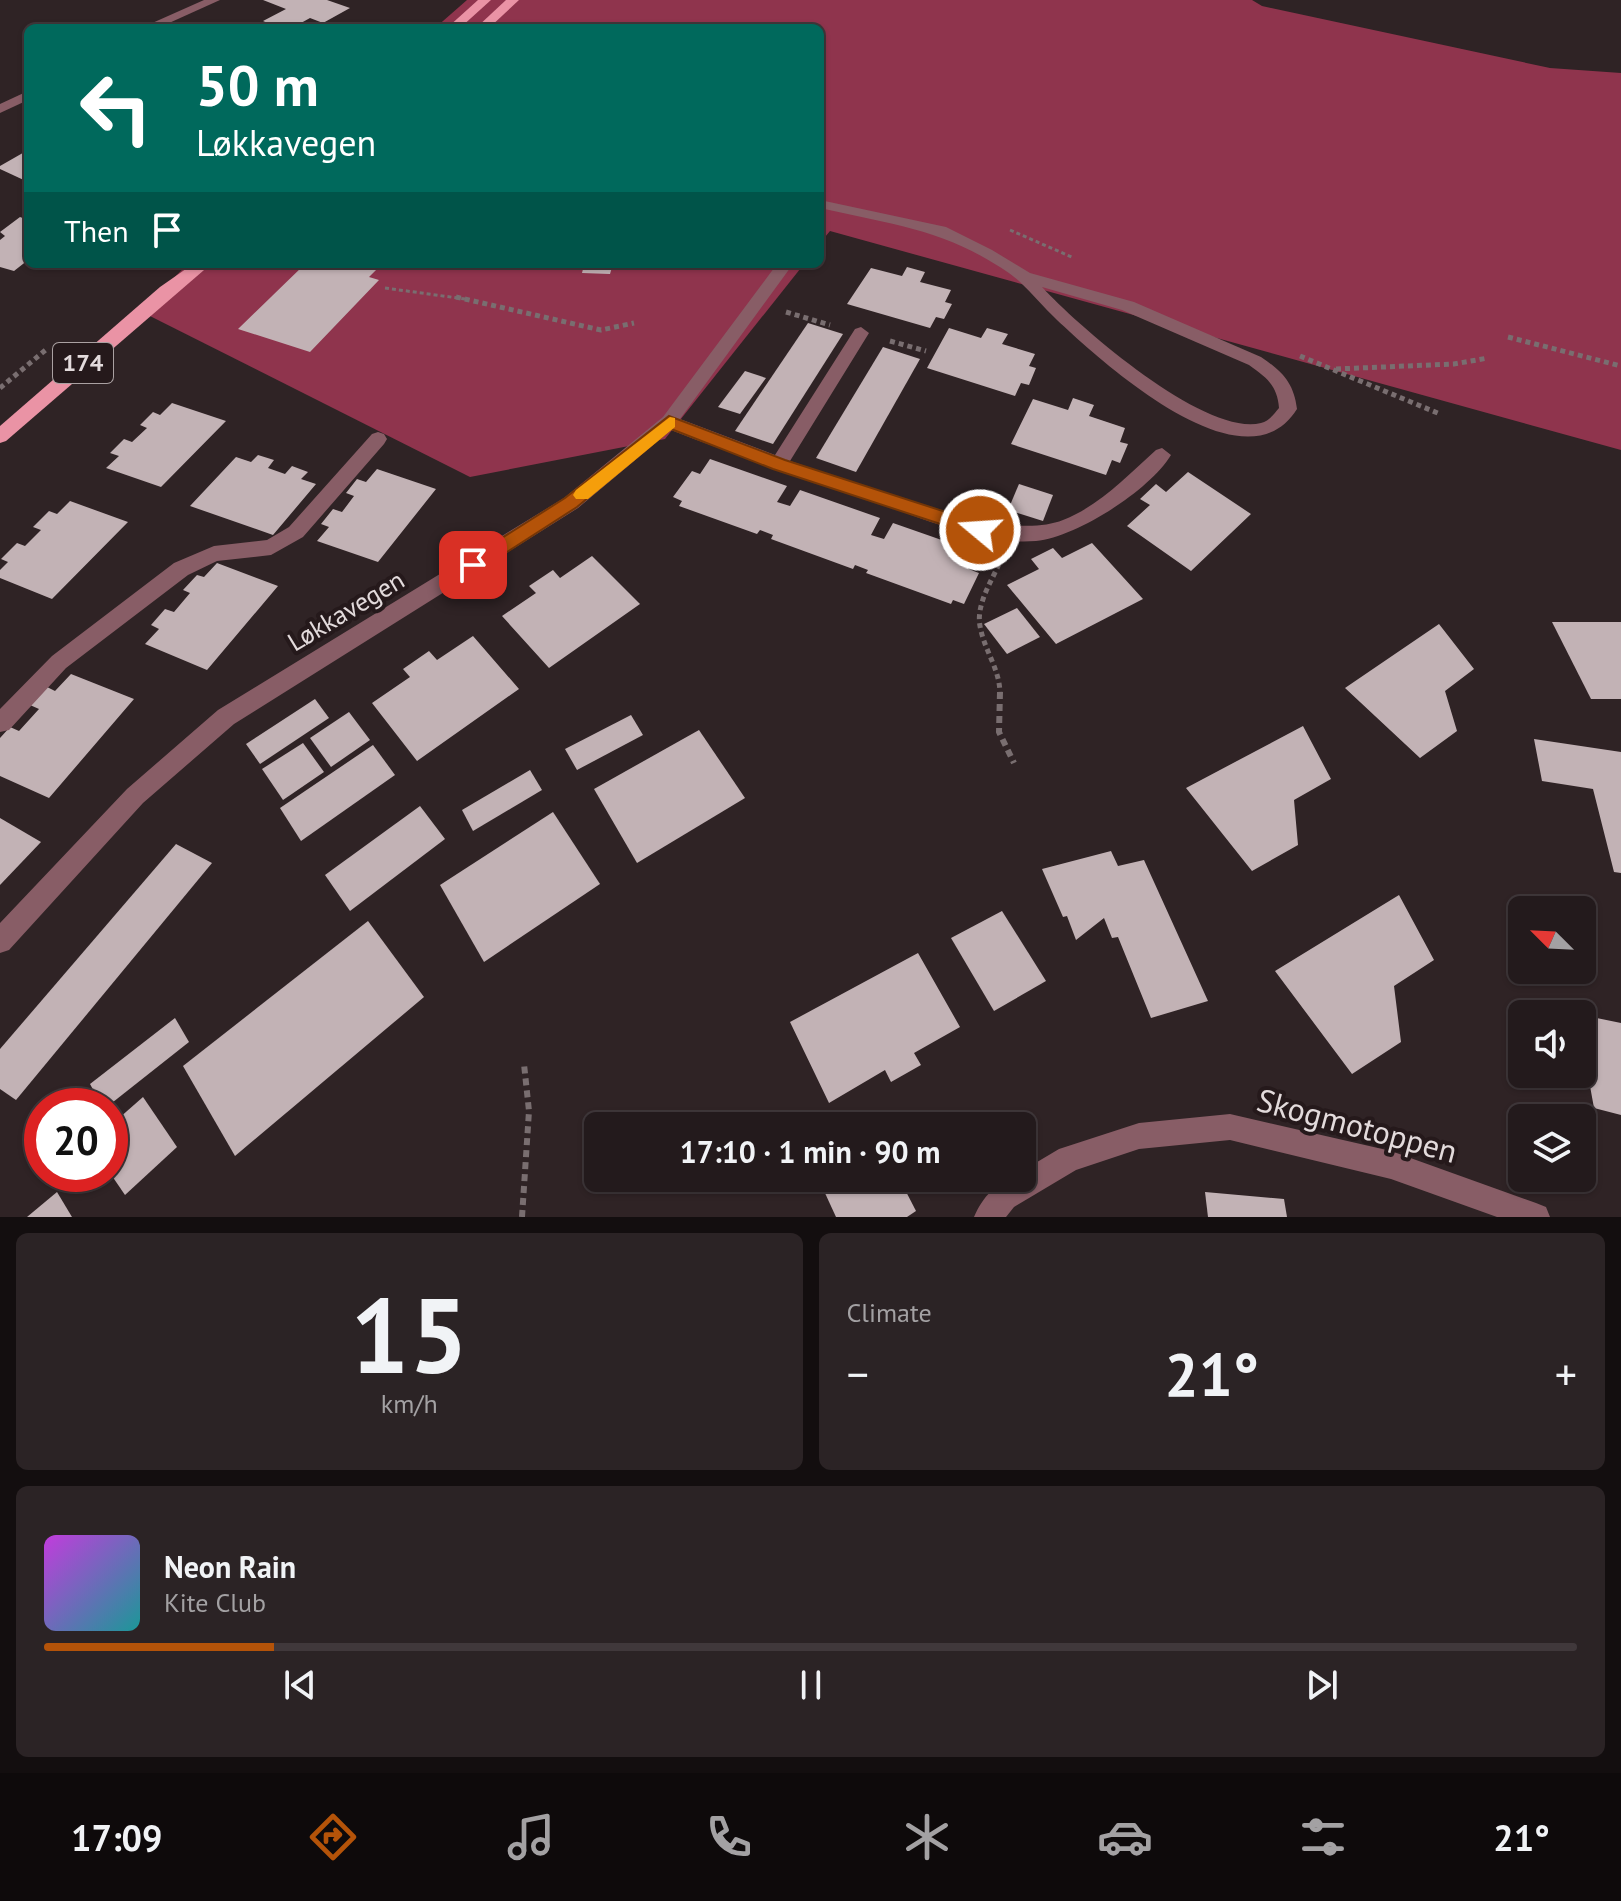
<!DOCTYPE html>
<html lang="en">
<head>
<meta charset="utf-8">
<style>
	:root { --surface:#231a1c; --page:#2b2325; --text:#f1f3f6; --muted:#a3a1a3; --line:#40383b; --accent:#b45309 }
	body { margin:0; font-family:"PT Sans",sans-serif; background:var(--page); color:var(--text); height:100vh; display:flex; flex-direction:column; font-size:30px; white-space:nowrap }
	* { box-sizing:border-box; margin:0 }
	p { font-size:26px; color:var(--muted) }
	.icon { flex:none; width:44px; height:44px; fill:none; stroke:currentColor; stroke-width:2; stroke-linecap:round; stroke-linejoin:round }
	.map { position:relative; height:1217px; overflow:hidden }
	.side { display:flex; flex-direction:column; gap:16px; padding:16px; background:#130e0f; flex:1 }
	.side>* { flex:none }
	.banner { position:absolute; left:24px; top:24px; width:800px; height:244px; border-radius:12px; box-shadow:0 2px 6px #0004,0 0 0 2px var(--line); background:#00695c; color:#fff; overflow:hidden }
	.needle { width:52px; rotate:294deg }
	.tools { position:absolute; left:1508px; top:896px; display:grid; gap:16px }
	.tools a { display:grid; place-items:center; width:88px; height:88px; border-radius:12px; background:var(--surface); box-shadow:0 2px 6px #0004,0 0 0 2px var(--line); font-size:40px }
	.speed { position:absolute; left:24px; top:1088px; display:flex; gap:16px; font-size:40px; font-weight:700; text-align:center }
	.speed>* { display:grid; place-content:center; width:104px; height:104px; border-radius:50%; background:var(--surface); box-shadow:0 2px 6px #0004,0 0 0 2px var(--line); line-height:1 }
	.speed .limit { border:12px solid #d22; background:#fff; color:#111 }
	.pin { position:absolute; display:grid; place-items:center; width:68px; height:68px; color:#fff; margin:-34px; border-radius:16px; box-shadow:0 4px 12px #0006 }
	.me { position:absolute; width:88px; margin:-44px; rotate:288deg; stroke-linejoin:round; filter:drop-shadow(0 0 6px #0008) }
	.turn { display:flex; align-items:center; gap:28px; height:168px; padding:0 40px; font-size:36px }
	.turn .icon { width:104px; height:104px; stroke-width:2.5 }
	.turn b { display:block; font-size:56px; line-height:68px }
	.then { display:flex; align-items:center; height:76px; padding:0 40px; background:#0003; gap:16px; font-size:30px }
	.big { font-size:60px; font-weight:800; line-height:1.1 }
	.side .card { flex:1; display:flex; flex-direction:column; justify-content:center; gap:12px; min-width:0; padding:0 28px; border-radius:12px; background:var(--page) }
	.side .dial { align-items:center; gap:0 }
	.dial b { font-size:104px; line-height:1 }
	.song { display:flex; align-items:center; gap:24px }
	.cover { width:96px; height:96px; border-radius:12px; background:linear-gradient(135deg,hsl(290 70% 55%),hsl(180 70% 35%)) }
	.played { height:8px; border-radius:4px; background:linear-gradient(90deg,var(--accent) 15%,var(--line) 15%) }
	.keys { display:flex; justify-content:space-around; direction:ltr }
	.heat { display:flex; justify-content:space-between; align-items:center; font-size:44px; direction:ltr }
	.side .tiles { flex:1; display:grid; gap:16px; grid-template-columns:1fr 1fr }
	.card:last-child { grid-column:span 2 }
	.trip { position:absolute; left:584px; top:1112px; width:452px; height:80px; border-radius:12px; background:var(--surface); box-shadow:0 2px 6px #0004,0 0 0 2px var(--line); font-weight:800; line-height:80px; text-align:center }
	.menu { display:flex; height:128px; justify-content:space-around; align-items:center; background:#0e0a0b; color:var(--muted) }
	.menu .icon { width:56px; height:56px }
	.menu .selected { color:var(--accent) }
	.menu b { font-size:36px; color:var(--text) }
	.map>svg:first-child { display:block }
	.forest { fill:#8f344d }
	.building { fill:#c2b2b5 }
	.lines { fill:none; stroke-linecap:round; stroke-linejoin:round }
	.path-far2 { stroke:#796e70; stroke-width:3; stroke-dasharray:4 3; stroke-linecap:butt }
	.path-far1 { stroke:#796e70; stroke-width:5; stroke-dasharray:5 4; stroke-linecap:butt }
	.path { stroke:#796e70; stroke-width:6; stroke-dasharray:7 5; stroke-linecap:butt }
	.minor { fill:#885d66; fill-rule:evenodd }
	.major { fill:#ea93a5; fill-rule:evenodd }
	.route { fill:#b45309; stroke:#753606; stroke-width:2 }
	.slow { fill:#f59e0b }
	.labels { text-anchor:middle; stroke-width:8; stroke-linejoin:round; paint-order:stroke }
	.shield { fill:#25191b; stroke:#aaa1a2; stroke-width:2 }
	.shield-label { font-size:24px; font-weight:bold; fill:#e3dbdc }
	.street-label { font-size:26px; fill:#e3dbdc; stroke:#25191b }
	.near-street-label { font-size:32px; fill:#e3dbdc; stroke:#25191b }
</style>
</head>
<body>
<div class="map">
<svg width="1621" height="1217" viewBox="0 0 1621 1217">
	<rect width="100%" height="100%" fill="#2f2325"/>
	<g class="forest">
		<path d="M467,0H1252L1262,6L1550,68L1621,73V450L830,231L820,243V28H435Z"/>
		<path d="M188,264H804L665,439L470,477L140,311Z"/>
	</g>
	<g class="building">
		<path d="M263,0H327L350,8L323,23L310,18L292,28H279L263,21L286,9Z"/>
		<path d="M28,150V182L0,169V166Z"/>
		<path d="M20,217L28,220V260L14,271L0,267V240L5,236L0,232Z"/>
		<path d="M305,264H382L369,277L379,280L310,352L238,329Z"/>
		<path d="M540,264H613L610,274L582,273L583,269L540,266Z"/>
		<path d="M907,267L925,272L920,282L951,290L945,302L952,304L944,319L936,317L930,328L847,304L871,268L902,276Z"/>
		<path d="M808,323L843,334L773,444L735,431Z"/>
		<path d="M949,328L981,338L987,328L1008,334L1002,344L1035,354L1029,366L1036,368L1029,385L1021,383L1015,396L927,368Z"/>
		<path d="M883,347L920,359L856,472L816,458Z"/>
		<path d="M745,371L766,378L740,414L718,407Z"/>
		<path d="M1073,398L1094,405L1089,416L1125,428L1120,442L1128,444L1120,463L1112,460L1106,475L1011,444L1033,399L1068,410Z"/>
		<path d="M172,403L226,421L161,487L106,468L119,456L110,453L124,439L132,442L147,428L140,425L153,412L160,415Z"/>
		<path d="M258,455L274,460L268,468L285,474L292,466L308,472L301,479L316,484L273,535L190,506L236,457L251,462Z"/>
		<path d="M710,459L787,486L777,502L790,506L800,490L880,518L871,535L884,539L893,523L976,552L968,569L979,573L964,604L953,600L951,604L866,573L868,570L855,565L853,569L771,539L773,535L760,530L757,534L679,506L682,501L673,497L692,471L700,474Z"/>
		<path d="M377,469L436,489L378,562L317,541L329,527L321,524L333,509L342,512L354,496L346,493L357,479L366,482Z"/>
		<path d="M1188,472L1251,514L1191,571L1127,526L1150,505L1140,499L1156,484L1166,492Z"/>
		<path d="M1019,484L1053,495L1043,521L1008,510Z"/>
		<path d="M70,501L128,522L52,599L0,578V570L8,562L1,559L17,543L25,546L41,530L33,527L49,511L57,514Z"/>
		<path d="M1092,543L1143,599L1056,644L1007,585L1039,569L1031,559L1053,548L1062,558Z"/>
		<path d="M592,556L640,604L549,668L502,616L536,593L529,586L553,570L560,578Z"/>
		<path d="M217,563L278,586L207,670L145,644L159,629L151,625L165,609L174,612L190,593L183,590L197,575L204,577Z"/>
		<path d="M1017,608L1040,637L1007,654L984,624Z"/>
		<path d="M1552,622H1621V699H1591Z"/>
		<path d="M1439,624L1474,669L1445,691L1457,731L1420,758L1345,688Z"/>
		<path d="M473,636L519,689L417,761L372,703L410,677L403,669L429,651L437,660Z"/>
		<path d="M71,674L134,699L49,798L0,776V738L10,727L19,731L39,709L30,705L47,687L55,691Z"/>
		<path d="M315,699L329,718L260,764L246,744Z"/>
		<path d="M349,712L370,740L331,767L310,738Z"/>
		<path d="M631,715L643,735L577,770L565,749Z"/>
		<path d="M1303,726L1331,779L1294,800L1298,845L1252,871L1186,788Z"/>
		<path d="M699,730L745,798L637,863L594,789Z"/>
		<path d="M1534,739L1621,752V873L1614,872L1593,789L1542,781Z"/>
		<path d="M303,743L324,772L283,800L262,769Z"/>
		<path d="M373,745L395,775L301,841L280,808Z"/>
		<path d="M530,770L542,790L473,831L462,810Z"/>
		<path d="M420,806L445,839L350,911L325,875Z"/>
		<path d="M553,812L600,884L484,962L440,885Z"/>
		<path d="M0,818L41,842L0,885Z"/>
		<path d="M176,844L212,863L16,1100L0,1089V1049Z"/>
		<path d="M1111,851L1118,866L1144,860L1208,1001L1151,1018L1118,937L1112,938L1104,918L1076,940L1067,916L1063,917L1042,869Z"/>
		<path d="M1399,895L1434,960L1394,986L1401,1042L1352,1074L1275,971Z"/>
		<path d="M1531,900L1576,909V910H1532Z"/>
		<path d="M1002,911L1046,981L994,1011L951,938Z"/>
		<path d="M368,921L424,997L235,1156L183,1066Z"/>
		<path d="M1582,936L1593,982L1543,971L1582,970Z"/>
		<path d="M918,953L960,1027L914,1053L921,1065L891,1082L885,1070L829,1103L790,1022Z"/>
		<path d="M1523,1001L1574,1013L1573,1014H1528Z"/>
		<path d="M1582,1015L1621,1023V1115L1594,1108L1590,1086L1555,1077L1553,1074H1582Z"/>
		<path d="M175,1018L189,1042L108,1106H102L90,1084Z"/>
		<path d="M143,1097L177,1147L125,1195L110,1173V1126Z"/>
		<path d="M822,1178H899L916,1211L907,1217H836L819,1180Z"/>
		<path d="M57,1192L72,1217H27Z"/>
		<path d="M1205,1192L1284,1199L1287,1217H1208Z"/>
	</g>
	<g class="lines">
		<g class="path-far2">
			<path d="M1010,230L1074,258"/>
			<path d="M385,288L465,299"/>
		</g>
		<g class="path-far1">
			<path d="M456,297L601,330L634,323"/>
			<path d="M786,312L830,325"/>
			<path d="M1508,337L1621,366"/>
			<path d="M890,341L926,351"/>
			<path d="M1300,356L1440,414"/>
			<path d="M1336,369L1454,364L1488,358"/>
			<path d="M0,388L48,348"/>
			<path d="M999,564C991,582 976,605 980,626C984,650 1000,669 1000,694"/>
		</g>
		<g class="path">
			<path d="M1000,692L999,732L1014,763"/>
			<path d="M522,1217L529,1111L524,1064"/>
		</g>
		<g class="minor">
			<path d="M204,0H220L158,28H141Z"/>
			<path d="M28,91V100L0,113V104Z"/>
			<path d="M820,200L946,227L992,250L1030,273L1134,302L1261,357C1282,371 1294,383 1297,409C1245,493 1102,362 1057,320C1044,308 1032,293 1019,281C1009,272 995,264 983,257C933,228 876,221 820,208ZM1042,287L1122,310L1249,365C1267,378 1277,385 1279,408C1274,414 1269,421 1261,423C1205,437 1079,327 1042,287Z"/>
			<path d="M777,264H793L680,419L775,455L855,329L861,327L869,333L790,461C855,482 1001,545 1063,520C1099,506 1127,476 1156,450L1162,448L1171,455C1150,490 1077,537 1036,541C985,545 936,523 889,507C816,483 743,458 671,430L578,508L234,724L143,803L9,950L0,953V923L127,789L218,710L564,498L663,417Z"/>
			<path d="M378,432L384,434L387,439L384,444L303,537L271,555L217,561L188,575L66,668L9,730L0,732V709L52,656L174,563L214,546L267,540L289,527L372,434Z"/>
			<path d="M1230,1114L1391,1151L1536,1203L1546,1207L1550,1217H1497L1391,1179L1230,1140L1139,1149L1076,1170L1014,1207L1006,1217H974C983,1196 999,1178 1022,1178V1171L1059,1149L1139,1123Z"/>
		</g>
		<g class="major">
			<path d="M478,0H491L460,28H447Z"/>
			<path d="M506,0H519L489,28H476Z"/>
			<path d="M193,264H211L6,441L0,443V426L160,287Z"/>
		</g>
	</g>
	<path class="route" d="M669,416L785,460L986,525L988,530L980,537L773,469L671,429L577,507L479,570H467L464,565L467,560L565,498Z"/>
	<path class="slow" d="M670,417L675,418V427L588,499H576L573,495L576,490Z"/>
	<g class="labels">
		<rect class="shield" x="53" y="343" width="60" height="40" rx="6"/>
		<g class="shield-label">
			<text x="83" y="371">174</text>
		</g>
		<g class="street-label">
			<text transform="translate(346 611) rotate(-31)" y="9">Løkkavegen</text>
		</g>
		<g class="near-street-label">
			<text transform="translate(1357 1126) rotate(15)" y="11">Skogmotoppen</text>
		</g>
	</g>
</svg>
<div class="tools">
<a><svg class="needle" viewBox="-14 -14 28 28"><path d="M0-13l5 13h-10z" fill="#e53935"/><path d="M0 13l5-13h-10z" fill="#a3a1a3"/></svg></a>
<a><svg class="icon" aria-label="sound" viewBox="0 0 24 24"><path d="M4 9h4l5-4v14l-5-4H4zM17 9q2 3 0 6"/></svg></a>
<a><svg class="icon" aria-label="layers" viewBox="0 0 24 24"><path d="M12 4l9 5-9 5-9-5zM3 14l9 5 9-5"/></svg></a>
</div>
<div class="speed"><div class="limit">20</div></div>
<div class="pin" style="left:473px;top:565px;background:#d93025"><svg class="icon" aria-label="arrive" viewBox="0 0 24 24"><path d="M6 21V4h12l-3 4 3 4H6"/></svg></div>
<svg class="me" style="left:980px;top:530px" viewBox="-20 -20 40 40"><circle r="17" fill="#b45309" stroke="#fff" stroke-width="3"/><path d="M0-11L8 9 0 5-8 9z" fill="#fff"/></svg>
<div class="trip">17:10 · 1 min · 90 m</div>
<div class="banner">
<div class="turn"><svg class="icon" aria-label="left" viewBox="0 0 24 24"><path d="M17 20v-9H6M10 6l-5 5 5 5"/></svg><div><b>50 m</b>Løkkavegen</div></div>
<div class="then">Then<svg class="icon" aria-label="arrive" viewBox="0 0 24 24"><path d="M6 21V4h12l-3 4 3 4H6"/></svg></div>
</div>
</div>
<section class="side">
<div class="tiles">
<div class="card dial"><b>15</b><p>km/h</p></div>
<div class="card"><p>Climate</p>
<div class="heat"><a>−</a><b class="big">21°</b><a>+</a></div>
</div>
<div class="card">
<div class="song"><i class="cover"></i><div><b>Neon Rain</b><p>Kite Club</p></div></div>
<div class="played"></div>
<div class="keys"><svg class="icon" aria-label="previous" viewBox="0 0 24 24"><path d="M18 5L8 12l10 7zM5 5v14"/></svg><svg class="icon" aria-label="pause" viewBox="0 0 24 24"><path d="M8 5v14M16 5v14"/></svg><svg class="icon" aria-label="next" viewBox="0 0 24 24"><path d="M6 5l10 7-10 7zM19 5v14"/></svg></div>
</div>
</div>
</section>
<nav class="menu">
<b>17:09</b>
<svg class="icon selected" aria-label="directions" viewBox="0 0 24 24"><path d="M12 3l9 9-9 9-9-9zM9 14v-3h6M13 9l2 2-2 2"/></svg>
<svg class="icon" aria-label="music" viewBox="0 0 24 24"><path d="M9 18V5l10-2v13"/><circle cx="6" cy="18" r="3"/><circle cx="16" cy="16" r="3"/></svg>
<svg class="icon" aria-label="phone" viewBox="0 0 24 24"><path d="M5 4h4l2 5-3 2q2 4 5 5l2-3 5 2v4C11 20 4 13 5 4z"/></svg>
<svg class="icon" aria-label="climate" viewBox="0 0 24 24"><path d="M12 3v18M4 7l16 10M4 17L20 7"/></svg>
<svg class="icon" aria-label="car" viewBox="0 0 24 24"><path d="M5 17H2v-5l4-1 3-4h7l3 4 3 1v5h-3M9 17h6M6 11h13"/><circle cx="7" cy="17" r="2"/><circle cx="17" cy="17" r="2"/></svg>
<svg class="icon" aria-label="filters" viewBox="0 0 24 24"><path d="M4 7h16M4 17h16"/><circle cx="9" cy="7" r="2"/><circle cx="15" cy="17" r="2"/></svg>
<b>21°</b>
</nav>
</body>
</html>
